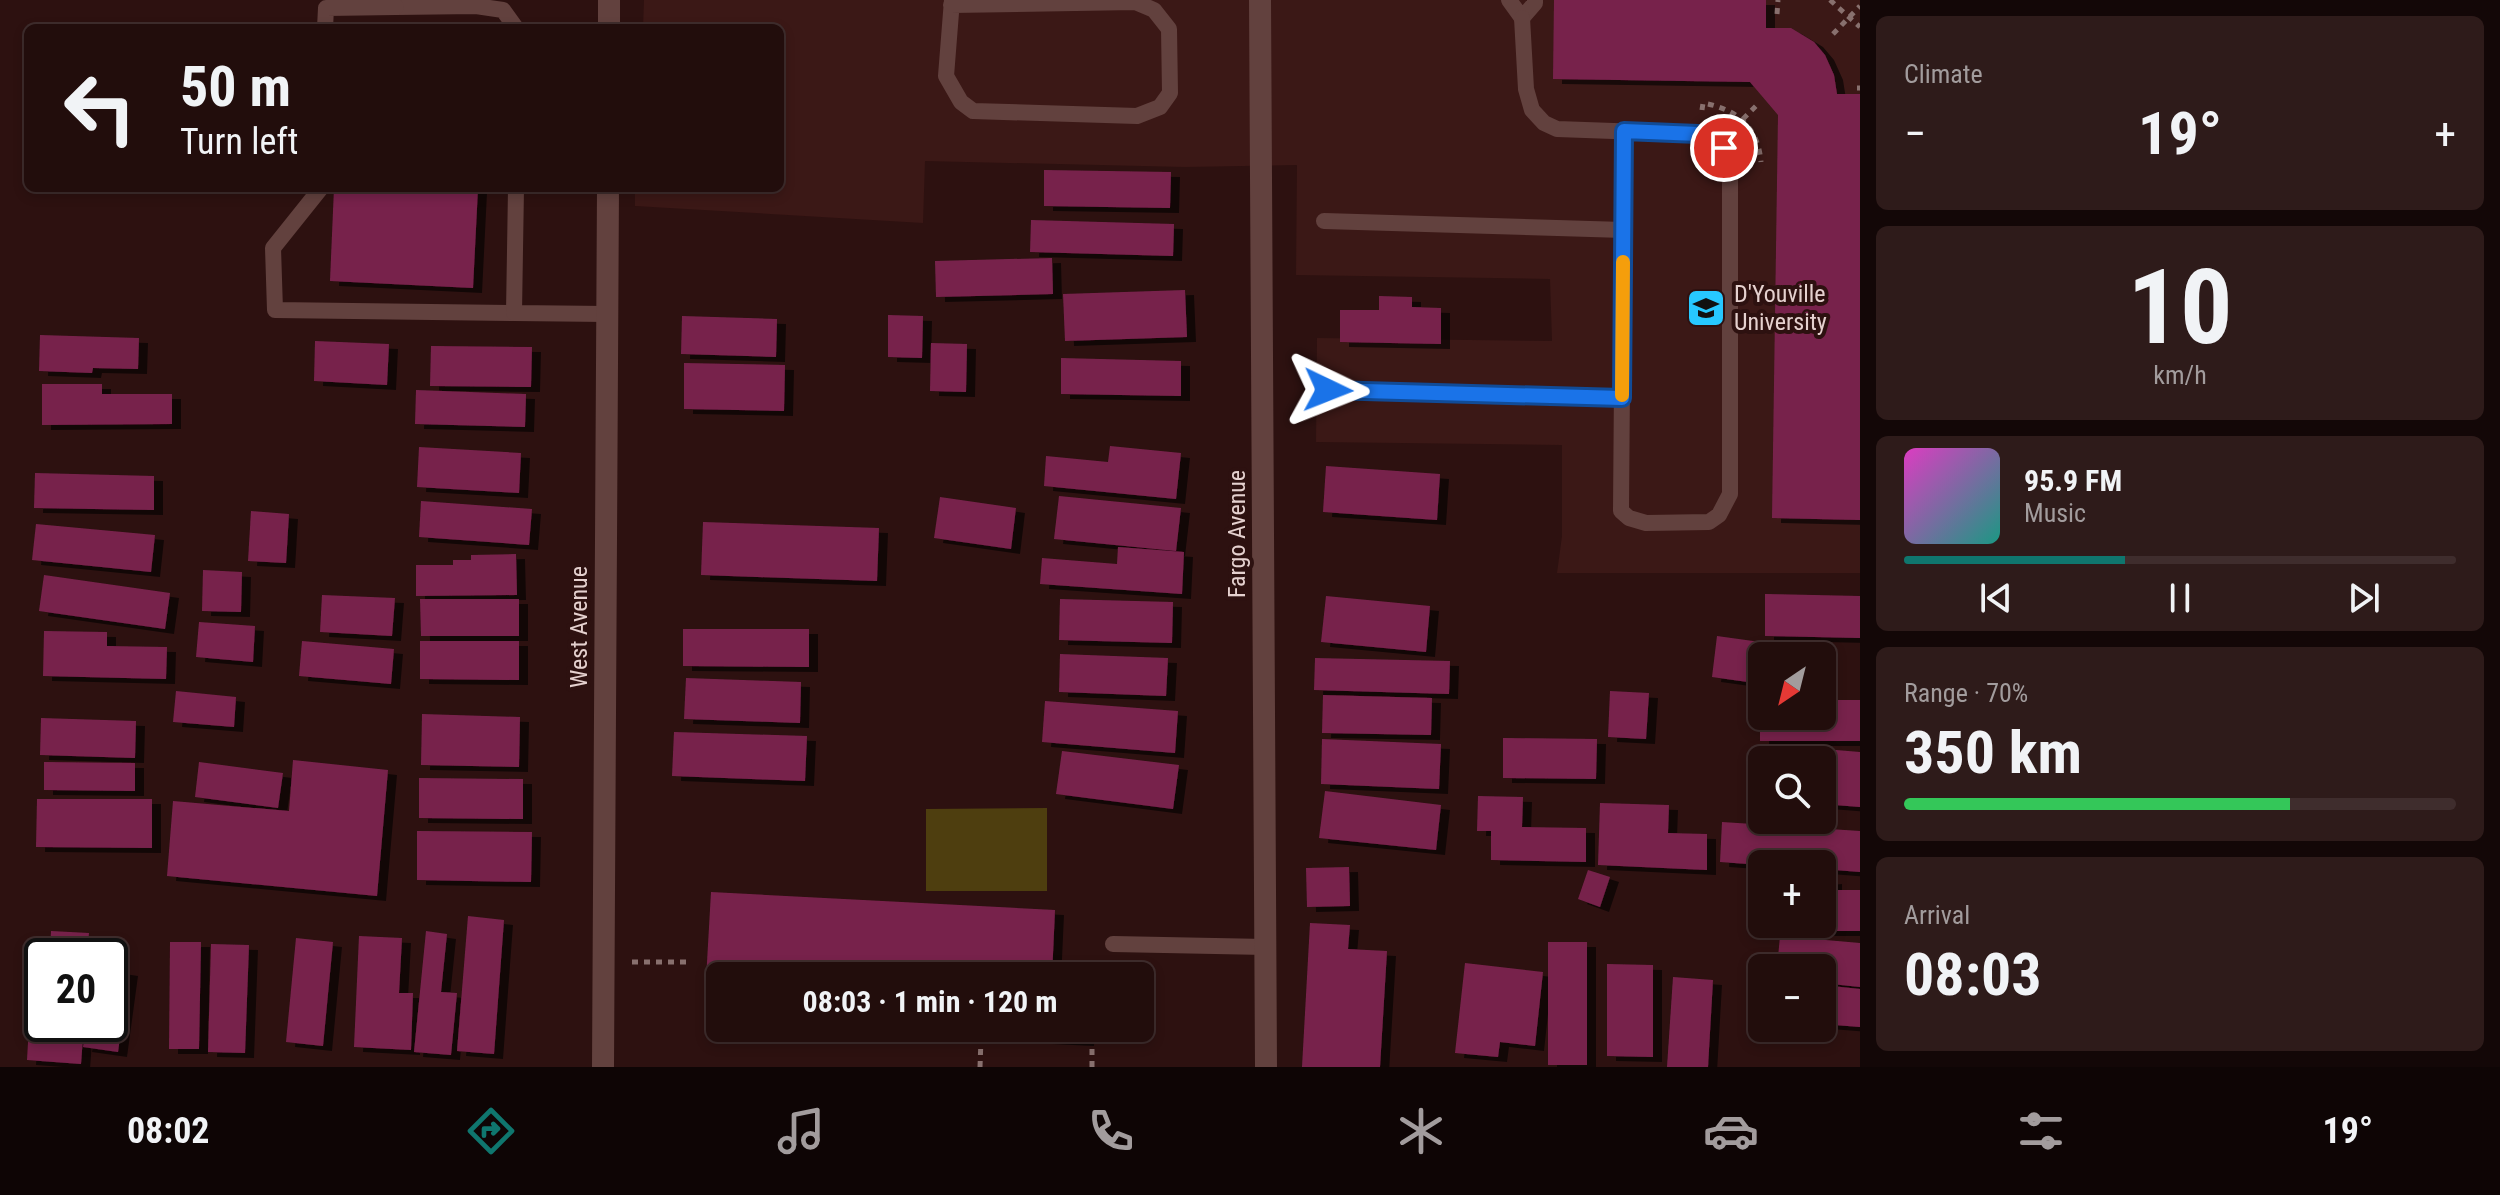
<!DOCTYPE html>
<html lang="en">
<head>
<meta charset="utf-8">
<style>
	:root { --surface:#220d0c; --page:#2e1b1a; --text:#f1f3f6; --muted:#a29c9d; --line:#3f2d2d; --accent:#0f766e }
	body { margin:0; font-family:"Roboto Condensed",sans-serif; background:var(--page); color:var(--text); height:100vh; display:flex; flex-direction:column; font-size:30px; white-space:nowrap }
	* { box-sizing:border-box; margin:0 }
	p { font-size:26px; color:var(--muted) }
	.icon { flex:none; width:44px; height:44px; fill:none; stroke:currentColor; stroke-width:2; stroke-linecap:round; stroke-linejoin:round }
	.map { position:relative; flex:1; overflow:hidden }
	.sheet { display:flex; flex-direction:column; gap:16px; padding:16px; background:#130707; width:640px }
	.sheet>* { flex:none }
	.top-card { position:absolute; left:24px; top:24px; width:760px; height:168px; border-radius:12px; box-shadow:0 4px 12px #0003,0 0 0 2px var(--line); background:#220d0c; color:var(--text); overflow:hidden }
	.needle { width:52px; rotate:215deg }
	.controls { position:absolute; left:1748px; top:642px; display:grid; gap:16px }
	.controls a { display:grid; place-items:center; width:88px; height:88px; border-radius:12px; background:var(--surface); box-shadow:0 4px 12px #0003,0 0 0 2px var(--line); font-size:40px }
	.speed { position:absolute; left:24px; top:938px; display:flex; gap:16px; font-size:40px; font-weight:700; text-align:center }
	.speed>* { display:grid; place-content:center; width:104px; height:104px; border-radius:50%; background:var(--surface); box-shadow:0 4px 12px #0003,0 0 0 2px var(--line); line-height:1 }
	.speed .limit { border:4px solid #111; border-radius:12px; background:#fff; color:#111 }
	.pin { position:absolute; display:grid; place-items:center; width:68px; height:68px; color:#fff; margin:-34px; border:4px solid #fff; border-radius:50%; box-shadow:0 2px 8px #0007 }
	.me { position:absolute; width:88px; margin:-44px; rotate:92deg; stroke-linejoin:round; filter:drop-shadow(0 0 6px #0008) }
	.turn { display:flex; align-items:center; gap:28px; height:168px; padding:0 24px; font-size:36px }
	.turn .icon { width:104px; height:104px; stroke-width:2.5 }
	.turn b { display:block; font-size:56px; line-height:68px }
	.big { font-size:60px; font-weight:700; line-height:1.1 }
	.sheet .tile { flex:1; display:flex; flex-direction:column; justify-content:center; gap:12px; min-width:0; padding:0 28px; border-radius:12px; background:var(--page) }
	.sheet .dial { align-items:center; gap:0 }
	.dial b { font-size:104px; line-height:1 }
	.song { display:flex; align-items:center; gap:24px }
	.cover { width:96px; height:96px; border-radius:12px; background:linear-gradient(135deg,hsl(310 70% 55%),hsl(170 70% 35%)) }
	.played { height:8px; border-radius:4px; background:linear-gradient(90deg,var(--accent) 40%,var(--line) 40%) }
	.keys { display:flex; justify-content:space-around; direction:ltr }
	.heat { display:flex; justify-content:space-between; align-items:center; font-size:44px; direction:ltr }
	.charge { height:12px; border-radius:6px; background:linear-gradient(90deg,#34c759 70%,var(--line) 0) }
	.trip { position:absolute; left:706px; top:962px; width:448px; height:80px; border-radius:12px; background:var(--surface); box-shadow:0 4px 12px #0003,0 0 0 2px var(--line); font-weight:700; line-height:80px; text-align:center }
	.dock { display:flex; height:128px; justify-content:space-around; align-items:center; background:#0e0505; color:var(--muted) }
	.dock .icon { width:56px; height:56px }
	.dock .on { color:var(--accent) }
	.dock b { font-size:36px; color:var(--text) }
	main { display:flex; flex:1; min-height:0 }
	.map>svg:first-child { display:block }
	.built { fill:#3b1816 }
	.green { fill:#4e3e0f }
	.building { fill:#77224c; filter:url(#shadow) }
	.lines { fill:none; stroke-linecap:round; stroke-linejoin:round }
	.path { stroke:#88706e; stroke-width:5; stroke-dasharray:6 6; stroke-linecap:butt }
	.service { stroke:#62413e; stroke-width:16 }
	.minor { stroke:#62413e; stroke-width:22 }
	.route-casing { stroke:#114b97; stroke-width:20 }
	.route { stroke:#1a73e8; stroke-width:14 }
	.slow { stroke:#f59e0b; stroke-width:14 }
	.labels { text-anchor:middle; stroke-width:8; stroke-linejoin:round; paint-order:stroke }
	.poi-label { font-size:24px; fill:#e5d1cf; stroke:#2d1110; text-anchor:start }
	.street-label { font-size:24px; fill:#e5d1cf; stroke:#2d1110 }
</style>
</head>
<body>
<main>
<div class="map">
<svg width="1860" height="1067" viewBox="0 0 1860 1067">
	<defs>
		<filter id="shadow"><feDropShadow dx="9" dy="5" stdDeviation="0" flood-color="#0009"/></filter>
	</defs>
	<rect width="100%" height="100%" fill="#2d1110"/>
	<path class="built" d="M644,0H1860V573H1557L1562,536V445L1316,442L1317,338L1552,341L1550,279L1296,275L1297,165L1185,167L925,161L923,223L635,206V188H780V28H643Z"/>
	<path class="green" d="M1047,808V891H926V809Z"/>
	<g class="building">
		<path d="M1554,0H1766V28H1791L1814,42L1825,55L1834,75L1837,94H1860V520L1772,518L1778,115L1750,82L1553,79Z"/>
		<path d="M1044,170L1171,172L1170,208L1044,206Z"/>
		<path d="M334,188H478L473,288L330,281Z"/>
		<path d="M1031,220L1174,224L1173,256L1030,252Z"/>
		<path d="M1052,258L1053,294L936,297L935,261Z"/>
		<path d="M1185,290L1187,337L1065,341L1063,294Z"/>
		<path d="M1379,296L1412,297V307L1441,308V344L1340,342V310H1379Z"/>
		<path d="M888,315L923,316L922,358L888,357Z"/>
		<path d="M682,316L777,319L776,357L681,354Z"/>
		<path d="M40,335L139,338L138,369L93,368L92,373L39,371Z"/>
		<path d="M315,341L389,344L387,385L314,381Z"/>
		<path d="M931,343L967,344L966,392L930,391Z"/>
		<path d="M431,346L532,347L531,387L430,386Z"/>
		<path d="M1061,358L1181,361V396L1061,394Z"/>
		<path d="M684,363L785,365L784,411L684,409Z"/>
		<path d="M42,384H102V394H172V424L42,425Z"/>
		<path d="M416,390L526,394L525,427L415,424Z"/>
		<path d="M1110,446L1181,453L1176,499L1044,486L1046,456L1108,462Z"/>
		<path d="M419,447L521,453L519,493L417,487Z"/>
		<path d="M1326,466L1440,474L1437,520L1323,512Z"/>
		<path d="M35,473L154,476V510L34,508Z"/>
		<path d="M1059,496L1181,508L1176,551L1054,539Z"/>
		<path d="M940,497L1016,508L1011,549L934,538Z"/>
		<path d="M421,501L532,509L529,545L419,537Z"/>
		<path d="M251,511L289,514L286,563L248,561Z"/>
		<path d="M703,522L879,528L877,581L701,575Z"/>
		<path d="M36,524L155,535L151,572L32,560Z"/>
		<path d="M1118,547L1184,552L1182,594L1040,584L1042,558L1117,564Z"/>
		<path d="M516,554L517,595L416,596V565H453V560H471V555Z"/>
		<path d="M203,570L242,572L241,612L202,611Z"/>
		<path d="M44,575L170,593L165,629L39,611Z"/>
		<path d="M1765,594L1860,596V638L1765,636Z"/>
		<path d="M322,595L395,598L392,636L320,632Z"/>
		<path d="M1326,596L1430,606L1426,652L1321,642Z"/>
		<path d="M420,599H519V636H421Z"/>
		<path d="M1060,599L1173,602L1172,643L1059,640Z"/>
		<path d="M199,622L255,626L253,662L196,657Z"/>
		<path d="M683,629H809V667L683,666Z"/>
		<path d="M44,631L107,632V646L167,647L166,679L43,676Z"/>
		<path d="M1717,636L1826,651L1824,667L1822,656H1762V684L1712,677Z"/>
		<path d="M302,641L394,649L391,684L299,676Z"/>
		<path d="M420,641H519V680L420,679Z"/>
		<path d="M1060,654L1168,658L1166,696L1059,692Z"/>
		<path d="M1315,658L1450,661L1449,694L1314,690Z"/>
		<path d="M686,678L801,682L800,723L684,719Z"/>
		<path d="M176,691L236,697L234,727L173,722Z"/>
		<path d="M1610,691L1649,693L1646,739L1608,737Z"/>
		<path d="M1323,695L1432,698L1431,735L1322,733Z"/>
		<path d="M1822,700H1860V741H1760V716H1822Z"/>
		<path d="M1045,701L1178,711L1175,753L1042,742Z"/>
		<path d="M422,714L520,717L519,767L421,765Z"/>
		<path d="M41,718L136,721L135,758L40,755Z"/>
		<path d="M674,732L807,736L805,781L672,776Z"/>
		<path d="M1503,738L1597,739L1596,779L1503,778Z"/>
		<path d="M1322,739L1441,744L1439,789L1321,784Z"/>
		<path d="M1824,749L1860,752V807L1822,804Z"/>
		<path d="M1062,751L1179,765L1173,809L1056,794Z"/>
		<path d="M293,760L388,770L377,896L167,876L173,801L289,811Z"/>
		<path d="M44,762L135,763V791L44,790Z"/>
		<path d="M199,762L283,773L278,808L195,797Z"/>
		<path d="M419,778L523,779V819L419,818Z"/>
		<path d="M1325,791L1441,805L1436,850L1319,838Z"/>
		<path d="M1478,796L1523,797L1522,827L1586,828V862L1491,860V831H1477Z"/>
		<path d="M37,799H152V848L36,847Z"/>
		<path d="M1600,803L1669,805L1668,833L1707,834V870L1598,865Z"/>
		<path d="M1722,822L1860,831V872L1822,869V864L1762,865L1720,862Z"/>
		<path d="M417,831L532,832L531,882L417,880Z"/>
		<path d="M1349,867L1350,906L1307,907L1306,868Z"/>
		<path d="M1588,870L1610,877L1600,907L1578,899Z"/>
		<path d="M1833,879V890H1860V931H1769V924H1822V880Z"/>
		<path d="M711,892L1055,910L1052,976H720V1016L704,1015Z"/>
		<path d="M468,916L504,920L494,1054L457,1051Z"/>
		<path d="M1310,923L1350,925L1348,949L1387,951L1380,1067H1302Z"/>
		<path d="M51,931L89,933L87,956H50Z"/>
		<path d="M426,931L447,934L441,992L457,993L451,1055L414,1052Z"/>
		<path d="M359,936L402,938L399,993H413L411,1050L354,1047Z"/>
		<path d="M1780,936L1860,943V987L1822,983V968H1777Z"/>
		<path d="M296,938L333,942L323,1046L286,1042Z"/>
		<path d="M170,942H201L199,1049H169Z"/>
		<rect x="1548" y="942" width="39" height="123"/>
		<path d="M211,944L249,945L245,1053L208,1052Z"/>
		<path d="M1465,963L1543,972L1535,1046L1500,1042L1498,1057L1455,1053Z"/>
		<path d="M1607,964L1653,965V1057L1607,1056Z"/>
		<path d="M110,968L129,971L118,1052L83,1047L87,1024H110Z"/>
		<path d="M32,972L42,973V1024H84L81,1064L27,1060Z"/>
		<path d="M1673,977L1713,980L1708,1067H1667Z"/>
		<path d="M1822,985L1860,989V1027L1822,1024Z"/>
		<path d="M984,1028H1086L1085,1041L1001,1037L1002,1031L984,1030Z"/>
	</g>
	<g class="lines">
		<g class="path">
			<path d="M1830,0L1860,27"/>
			<path d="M1777,14L1778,0"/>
			<path d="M1833,34L1860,6"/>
			<path d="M1857,88H1860"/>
			<path d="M1702,110L1703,103C1736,109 1758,126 1761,162"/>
			<path d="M1743,119L1757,105"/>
			<path d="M632,962H691"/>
			<path d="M980,1067L981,1039"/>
			<path d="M1092,1067V1040"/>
		</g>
		<g class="service">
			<path d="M396,0V7L476,6L503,10L516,28"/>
			<path d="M1509,0L1522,18L1535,3V0"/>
			<path d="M951,5L1135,2L1154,10L1169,29L1170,93L1160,107L1137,116L973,111L961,102L946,76L952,0"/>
			<path d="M1522,18L1526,89L1532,110L1544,123L1557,129L1698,134L1724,148L1730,163V494L1719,515L1709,522L1646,523L1629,518L1621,511L1624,131"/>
			<path d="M325,28L326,8L396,7"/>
			<path d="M321,188L273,248L275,310L514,313"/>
			<path d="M516,188L514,313L607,314"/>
			<path d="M1324,221L1624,230"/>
			<path d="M1328,390L1622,398"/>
			<path d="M1113,944L1266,947"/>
		</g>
		<g class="minor">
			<path d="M1260,0L1266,1067"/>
			<path d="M609,28V0"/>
			<path d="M603,1067L608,188"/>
		</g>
	</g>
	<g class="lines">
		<defs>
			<path id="route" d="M1328,390L1622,398L1624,131L1698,134L1724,148"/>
		</defs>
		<use href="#route" class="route-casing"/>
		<use href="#route" class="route"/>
		<path class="slow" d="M1622,395L1623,262"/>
	</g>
	<defs>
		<symbol id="university-square" viewBox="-11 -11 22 22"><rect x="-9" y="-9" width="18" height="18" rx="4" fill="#27c8ff" stroke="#2d1110"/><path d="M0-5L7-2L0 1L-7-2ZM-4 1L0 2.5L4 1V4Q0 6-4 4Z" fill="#111"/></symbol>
	</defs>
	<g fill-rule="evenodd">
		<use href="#university-square" x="1684" y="286" width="44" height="44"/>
	</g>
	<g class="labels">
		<g class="poi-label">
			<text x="1734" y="302">D'Youville<tspan x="1734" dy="28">University</tspan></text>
		</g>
		<g class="street-label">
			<text transform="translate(1237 534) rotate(-90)" y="8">Fargo Avenue</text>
			<text transform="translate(579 627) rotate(-90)" y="8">West Avenue</text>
		</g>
	</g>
</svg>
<div class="controls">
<a><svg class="needle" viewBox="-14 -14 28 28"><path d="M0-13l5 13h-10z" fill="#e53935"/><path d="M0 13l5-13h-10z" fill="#a29c9d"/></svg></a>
<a><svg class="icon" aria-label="search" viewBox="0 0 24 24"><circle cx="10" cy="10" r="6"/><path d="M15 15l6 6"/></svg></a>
<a>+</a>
<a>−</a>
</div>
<div class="speed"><div class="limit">20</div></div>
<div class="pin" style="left:1724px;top:148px;background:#d93025"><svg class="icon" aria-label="arrive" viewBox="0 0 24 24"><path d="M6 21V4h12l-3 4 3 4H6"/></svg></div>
<svg class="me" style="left:1328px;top:390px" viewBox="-20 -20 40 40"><path d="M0-17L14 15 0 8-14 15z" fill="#1a73e8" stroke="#fff" stroke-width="4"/></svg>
<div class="trip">08:03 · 1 min · 120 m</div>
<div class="top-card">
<div class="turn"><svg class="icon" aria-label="left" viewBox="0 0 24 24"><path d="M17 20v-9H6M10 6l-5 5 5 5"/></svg><div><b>50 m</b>Turn left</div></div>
</div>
</div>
<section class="sheet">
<div class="tile"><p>Climate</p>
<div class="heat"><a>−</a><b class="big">19°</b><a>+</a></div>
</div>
<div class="tile dial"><b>10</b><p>km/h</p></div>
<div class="tile">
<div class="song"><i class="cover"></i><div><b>95.9 FM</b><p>Music</p></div></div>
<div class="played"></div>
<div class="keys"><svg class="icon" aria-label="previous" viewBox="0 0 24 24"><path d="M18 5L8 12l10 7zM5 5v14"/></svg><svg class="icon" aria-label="pause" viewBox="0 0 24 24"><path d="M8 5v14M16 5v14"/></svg><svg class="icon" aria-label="next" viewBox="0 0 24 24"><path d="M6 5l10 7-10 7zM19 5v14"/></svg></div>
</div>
<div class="tile"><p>Range · 70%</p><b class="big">350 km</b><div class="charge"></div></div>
<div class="tile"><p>Arrival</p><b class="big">08:03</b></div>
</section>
</main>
<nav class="dock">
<b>08:02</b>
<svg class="icon on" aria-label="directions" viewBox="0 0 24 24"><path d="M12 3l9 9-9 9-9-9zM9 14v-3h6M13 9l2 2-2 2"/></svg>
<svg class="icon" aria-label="music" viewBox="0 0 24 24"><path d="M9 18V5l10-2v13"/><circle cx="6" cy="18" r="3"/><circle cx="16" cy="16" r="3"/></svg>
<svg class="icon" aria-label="phone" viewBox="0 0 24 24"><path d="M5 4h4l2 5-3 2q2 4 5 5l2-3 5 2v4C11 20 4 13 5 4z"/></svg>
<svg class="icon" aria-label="climate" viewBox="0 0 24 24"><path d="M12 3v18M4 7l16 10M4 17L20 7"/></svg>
<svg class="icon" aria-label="car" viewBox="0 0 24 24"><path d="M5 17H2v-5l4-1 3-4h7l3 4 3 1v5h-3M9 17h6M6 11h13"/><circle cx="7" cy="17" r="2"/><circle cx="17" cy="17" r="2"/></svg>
<svg class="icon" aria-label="filters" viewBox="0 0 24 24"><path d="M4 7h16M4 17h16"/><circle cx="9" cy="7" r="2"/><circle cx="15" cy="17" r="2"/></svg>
<b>19°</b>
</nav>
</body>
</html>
